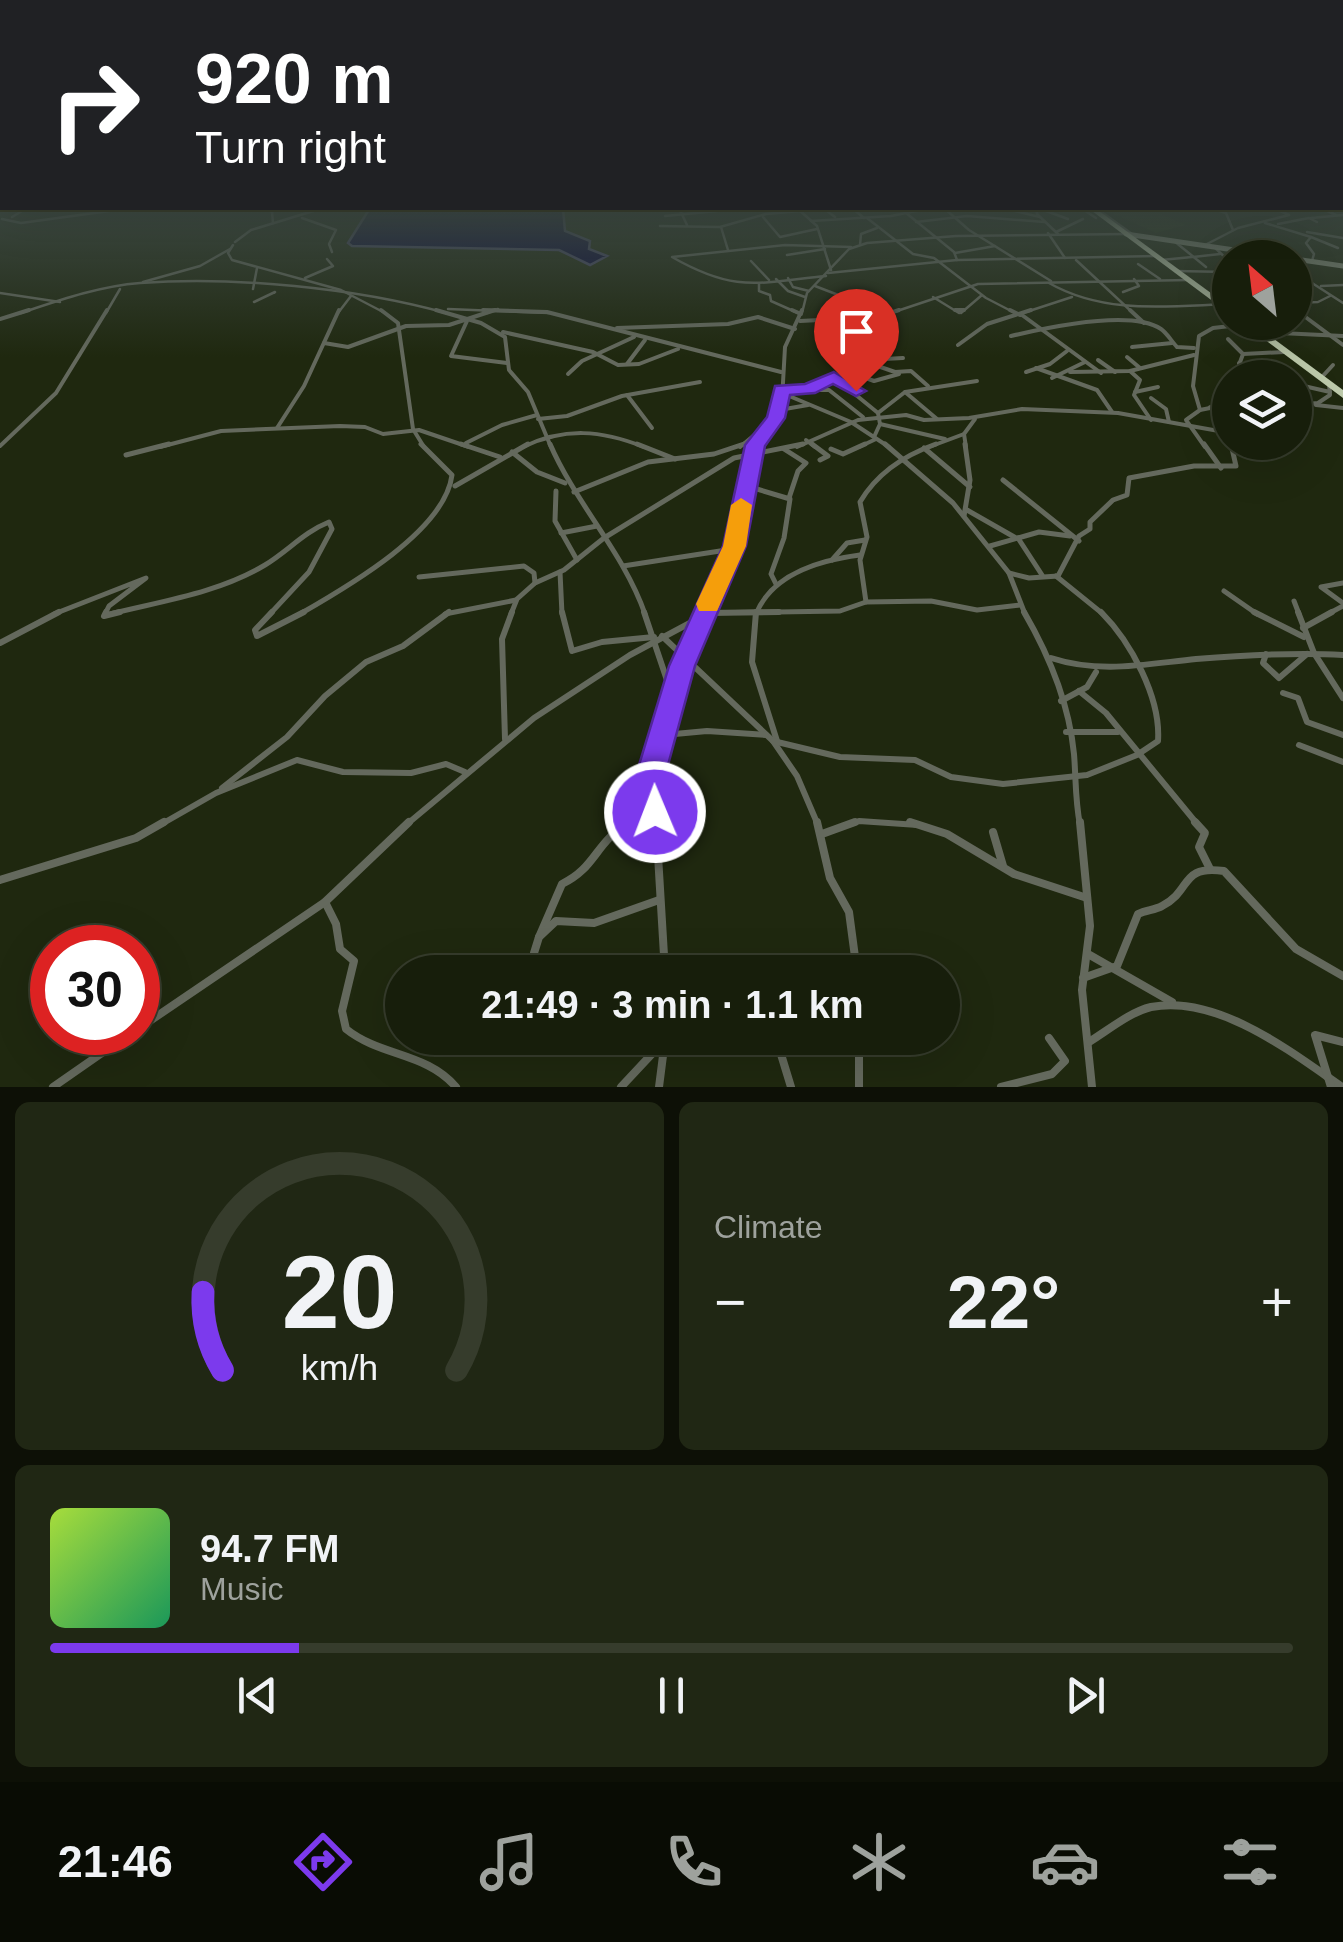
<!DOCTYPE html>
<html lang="en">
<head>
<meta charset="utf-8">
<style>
	:root { --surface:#171e0b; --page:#202714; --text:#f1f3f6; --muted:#9ea29d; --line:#363c2c; --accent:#7c3aed }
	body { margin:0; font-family:Helvetica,sans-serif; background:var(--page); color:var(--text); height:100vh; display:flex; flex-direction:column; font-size:38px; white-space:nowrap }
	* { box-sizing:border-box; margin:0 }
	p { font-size:32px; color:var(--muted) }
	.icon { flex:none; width:55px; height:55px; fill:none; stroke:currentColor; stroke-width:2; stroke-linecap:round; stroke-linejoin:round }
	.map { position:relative; height:1087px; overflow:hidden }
	.sheet { display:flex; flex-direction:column; gap:15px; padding:15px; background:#0d1006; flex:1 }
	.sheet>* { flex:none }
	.guide { position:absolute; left:0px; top:0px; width:1345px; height:210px; box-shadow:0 10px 40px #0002,0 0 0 2px var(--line); background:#202124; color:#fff; overflow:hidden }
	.needle { width:65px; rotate:332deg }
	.buttons { position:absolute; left:1212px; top:240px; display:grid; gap:20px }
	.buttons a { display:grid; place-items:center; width:100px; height:100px; border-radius:50%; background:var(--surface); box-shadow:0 10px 40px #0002,0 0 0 2px var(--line); font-size:50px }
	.speed { position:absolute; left:30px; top:925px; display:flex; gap:20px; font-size:50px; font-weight:700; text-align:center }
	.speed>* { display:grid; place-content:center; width:130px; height:130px; border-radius:50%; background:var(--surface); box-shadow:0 10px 40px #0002,0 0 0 2px var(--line); line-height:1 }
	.speed .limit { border:15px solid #d22; background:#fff; color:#111 }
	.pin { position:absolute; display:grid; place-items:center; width:85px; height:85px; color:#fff; margin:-102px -42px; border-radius:50% 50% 50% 0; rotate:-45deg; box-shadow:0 0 10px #0007 }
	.pin .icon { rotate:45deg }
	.me { position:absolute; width:110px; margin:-55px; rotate:359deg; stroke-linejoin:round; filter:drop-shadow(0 0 8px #0008) }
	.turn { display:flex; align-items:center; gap:35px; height:210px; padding:0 30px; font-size:45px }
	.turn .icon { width:130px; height:130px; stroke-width:2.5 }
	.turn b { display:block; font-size:70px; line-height:85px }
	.big { font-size:75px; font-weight:800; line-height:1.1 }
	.sheet .tile { flex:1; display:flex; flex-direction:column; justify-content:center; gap:15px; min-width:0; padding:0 35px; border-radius:15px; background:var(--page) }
	.sheet .dial { align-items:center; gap:0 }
	.dial svg { height:260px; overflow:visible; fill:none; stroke:var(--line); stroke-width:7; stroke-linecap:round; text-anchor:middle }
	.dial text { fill:var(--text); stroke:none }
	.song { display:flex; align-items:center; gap:30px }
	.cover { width:120px; height:120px; border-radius:15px; background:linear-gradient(135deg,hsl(80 70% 55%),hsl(150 70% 35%)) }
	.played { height:10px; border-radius:5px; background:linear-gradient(90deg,var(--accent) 20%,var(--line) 20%) }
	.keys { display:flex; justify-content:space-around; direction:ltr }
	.heat { display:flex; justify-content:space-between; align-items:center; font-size:55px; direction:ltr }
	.sheet .tiles { flex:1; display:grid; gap:15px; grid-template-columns:1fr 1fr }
	.tile:last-child { grid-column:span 2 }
	.trip { position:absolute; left:385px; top:955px; width:575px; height:100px; border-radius:50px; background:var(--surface); box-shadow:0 10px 40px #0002,0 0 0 2px var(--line); font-weight:800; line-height:100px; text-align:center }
	.tab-bar { display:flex; height:160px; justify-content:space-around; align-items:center; background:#090c04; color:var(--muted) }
	.tab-bar .icon { width:70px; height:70px }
	.tab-bar .active { color:var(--accent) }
	.tab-bar b { font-size:45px; color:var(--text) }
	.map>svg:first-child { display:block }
	.built { fill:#253111 }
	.water { fill:#030039; stroke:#47476a; stroke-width:2.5 }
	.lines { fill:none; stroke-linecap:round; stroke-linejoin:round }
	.street-far4 { stroke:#64695d; stroke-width:2.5 }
	.street-far3 { stroke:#64695d; stroke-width:4 }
	.street-far2 { stroke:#64695d; stroke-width:5 }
	.street-far1 { stroke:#64695d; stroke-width:6 }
	.street { stroke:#64695d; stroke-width:8 }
	.secondary { stroke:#88917d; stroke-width:5 }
	.highway { fill:#bdcaab; fill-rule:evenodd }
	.route { fill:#7c3aed; stroke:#51269a; stroke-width:2.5 }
	.slow { fill:#f59e0b }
</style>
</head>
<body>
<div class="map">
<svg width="1343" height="1087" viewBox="0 0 1343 1087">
	<rect width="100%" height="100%" fill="#1f280f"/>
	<path class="built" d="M1100,208H1147L1186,225L1156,233Z"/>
	<path class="water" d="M370,208H563L565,231L590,241L589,249L607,256L590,265L559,250L352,246L348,243Z"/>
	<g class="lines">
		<g class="street-far4">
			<path d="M266,208L272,212L273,223"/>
			<path d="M679,208L687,225"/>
			<path d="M797,208L817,226L831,270"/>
			<path d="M852,208L864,218"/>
			<path d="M900,208L954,252L957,260"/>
			<path d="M944,208L969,230L1051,281"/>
			<path d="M1002,208L1040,217"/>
			<path d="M1037,208V214L1058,234"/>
			<path d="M1038,208L1068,219"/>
			<path d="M1081,208L1096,218"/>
			<path d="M1096,208L1132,234"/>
			<path d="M1211,208L1226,213L1233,230"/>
			<path d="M1321,208L1336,215"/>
			<path d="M800,211L823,208L835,217"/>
			<path d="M665,216L748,208"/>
			<path d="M12,217L27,208"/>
			<path d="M763,217L780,237L817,229"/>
			<path d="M302,218L336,230L329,244L332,252"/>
			<path d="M867,218L913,254L934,258L986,298L1015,313"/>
			<path d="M1311,218L1343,215"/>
			<path d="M2,219L21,223L131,208"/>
			<path d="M811,221L891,216L931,208"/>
			<path d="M916,222L967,216L1045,222"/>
			<path d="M1265,223L1311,237L1306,243L1314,254L1312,261"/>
			<path d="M1278,224L1309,218L1317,222"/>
			<path d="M660,226L720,227L766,214L800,211"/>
			<path d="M721,227L728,250"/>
			<path d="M1056,232L1083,219"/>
			<path d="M1307,232L1343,238"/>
			<path d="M1048,233L1065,258"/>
			<path d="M1311,237L1338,248"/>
			<path d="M1174,241L1206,267"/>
			<path d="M235,242L251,230L323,208"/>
			<path d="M233,245L228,253L232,260L341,290L385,313"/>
			<path d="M860,245L861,234L877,228"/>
			<path d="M1205,245L1238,228L1289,215L1274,208"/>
			<path d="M1213,246L1230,262"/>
			<path d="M955,253L995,246"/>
			<path d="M787,255L825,249"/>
			<path d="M1193,257L1220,254"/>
			<path d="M1076,260L1133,313"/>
			<path d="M1161,260L1192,257"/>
			<path d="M751,261L769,280"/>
			<path d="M1138,264L1160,279"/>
			<path d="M1175,271L1230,272"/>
			<path d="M1295,272L1343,303"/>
			<path d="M828,273L957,260L1156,256"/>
			<path d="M826,276C757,283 735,293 672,257L785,245L851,247"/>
			<path d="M305,278L333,266L327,259"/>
			<path d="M788,278L793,287L809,291"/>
			<path d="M776,279L788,291L805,297"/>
			<path d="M143,282L200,266L230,249"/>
			<path d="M1049,283C1105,315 1168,306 1230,304"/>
			<path d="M759,284V291L770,295L771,301L798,313"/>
			<path d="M815,286L885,313"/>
			<path d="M1321,286L1343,285"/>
			<path d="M253,289L257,268"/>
			<path d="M1123,292L1139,286L1134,279"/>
			<path d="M0,293L60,302"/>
			<path d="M933,297L959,313"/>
			<path d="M254,302L275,292"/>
			<path d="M1295,303L1318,302L1330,296"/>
			<path d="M448,309L549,313"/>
			<path d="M1295,309L1300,313"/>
			<path d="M21,313C60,300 100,286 140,283C234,276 356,288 446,313"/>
			<path d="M106,313L120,289"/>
			<path d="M338,313L351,296"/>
			<path d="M487,313L498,309"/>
			<path d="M802,313L807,293L849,249L867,243L956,236L1126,234"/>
			<path d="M891,313L978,284L1188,280"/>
			<path d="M961,313L982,295"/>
			<path d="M1023,313L1072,297"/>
		</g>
		<g class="street-far3">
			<path d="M381,310L398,323L413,429L424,447"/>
			<path d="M436,310L481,323L505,337L509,370L528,392L551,447"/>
			<path d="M483,310L547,312L781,372"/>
			<path d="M792,310L801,314"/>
			<path d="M879,310L889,314"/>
			<path d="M955,310H964"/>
			<path d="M1010,310L1020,315"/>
			<path d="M1130,310L1144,323"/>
			<path d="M1296,310L1343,345"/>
			<path d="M1022,315L1101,373"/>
			<path d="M0,319L29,310"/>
			<path d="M467,321L451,356L507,363"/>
			<path d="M800,321L878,317L899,310"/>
			<path d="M848,326L863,331L864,360"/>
			<path d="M617,328L728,324L758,317L795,329"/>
			<path d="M503,332L593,352L618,365L639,364L678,349"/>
			<path d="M1261,332L1343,336"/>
			<path d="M1011,336C1045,328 1131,309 1161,329C1167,333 1172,342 1177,347L1194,348"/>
			<path d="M1228,339L1243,354L1239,365L1248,378"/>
			<path d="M324,343L348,347L406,326L449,325L495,310"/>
			<path d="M958,345L987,324L1031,310"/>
			<path d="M1132,347L1172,343"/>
			<path d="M1243,354L1284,352"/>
			<path d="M1127,357L1140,368"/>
			<path d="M1098,360L1115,372"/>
			<path d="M866,362L895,372L911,371L928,386"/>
			<path d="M1239,363L1262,378"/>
			<path d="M627,364L645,340"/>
			<path d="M1036,368L1097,390L1112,412"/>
			<path d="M1130,371L1140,380L1134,395L1151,420"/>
			<path d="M1026,372L1050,364L1067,351"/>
			<path d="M1070,372L1130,371L1194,355"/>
			<path d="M852,373L874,381L899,374"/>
			<path d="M568,374L582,361L634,337"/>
			<path d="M834,377L878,413"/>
			<path d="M1052,378L1085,362"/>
			<path d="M1321,378L1333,365"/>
			<path d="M1295,384L1330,392"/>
			<path d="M808,389L856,370L865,360L903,358"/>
			<path d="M781,390H829L863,417"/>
			<path d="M905,392L937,419"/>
			<path d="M1135,392L1158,387"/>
			<path d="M782,393L851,422L889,447"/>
			<path d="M627,395L652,428"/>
			<path d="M1151,398L1166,409L1169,422"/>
			<path d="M1295,405L1318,403L1330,395L1329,384"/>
			<path d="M1316,405L1343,408"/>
			<path d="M1210,407L1229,432"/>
			<path d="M779,410L808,405"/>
			<path d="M1200,410L1230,404"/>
			<path d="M538,419L567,416L622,396L700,382"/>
			<path d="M880,424L945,439"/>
			<path d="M277,428L304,386L339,310"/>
			<path d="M874,437L880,424L878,413L905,392L977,381"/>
			<path d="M806,440L815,447"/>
			<path d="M1231,442L1232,447"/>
			<path d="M466,443L502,425L537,415"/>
			<path d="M0,446L56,393L107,310"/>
			<path d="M160,447L221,431L340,426L365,427L383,434L419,430L469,447"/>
			<path d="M523,447C565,427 601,430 644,447"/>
			<path d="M740,447L772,420"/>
			<path d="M755,447L774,422L782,400L785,347L802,310"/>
			<path d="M797,447L858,420L906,415L924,420L969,418L1022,409L1118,413L1230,433"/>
			<path d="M859,447L876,439"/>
			<path d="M929,447L964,434"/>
			<path d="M966,447L964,434L975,419"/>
			<path d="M1205,447L1186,420L1200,410L1193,386L1199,336L1213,328L1247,324"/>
		</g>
		<g class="street-far2">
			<path d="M461,444L500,457"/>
			<path d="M550,444C576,504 624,553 645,614"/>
			<path d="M637,444L675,459"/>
			<path d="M812,444L828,456L820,460"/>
			<path d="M885,444L953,503L1009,573L1025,614"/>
			<path d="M1204,444L1221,468"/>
			<path d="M924,448L970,487"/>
			<path d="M784,449L806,463L798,471L789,498"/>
			<path d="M831,449L843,454L865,444"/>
			<path d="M512,452L537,472L565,483"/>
			<path d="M126,455L169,444"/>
			<path d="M1003,480L1079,541"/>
			<path d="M455,486L528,444"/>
			<path d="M747,486L790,499L784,538L771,574L776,584"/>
			<path d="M556,491L555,521L577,560"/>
			<path d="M574,492L648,462L714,454L744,444"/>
			<path d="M967,510L1016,538"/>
			<path d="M964,516L970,480L965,444"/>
			<path d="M561,533L597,526"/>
			<path d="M1018,538L1042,575"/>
			<path d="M990,546L1039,532L1070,536"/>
			<path d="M832,560L847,543L865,540"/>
			<path d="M623,566L733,549"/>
			<path d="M560,572L562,614"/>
			<path d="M1009,573L1029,578L1058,576L1079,536L1090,529V522L1113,500L1127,495L1129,478L1194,466H1236L1231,444"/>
			<path d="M1056,576L1103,614"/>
			<path d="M419,577L524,566L534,573L535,583"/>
			<path d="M1343,583L1321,587L1343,603"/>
			<path d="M1224,591L1257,614"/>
			<path d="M1294,601L1299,614"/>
			<path d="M866,602L860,560L867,537L860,502C877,473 905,455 936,444"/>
			<path d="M704,613L840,611L866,602L931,601L977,610L1020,605"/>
			<path d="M54,614L146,578L109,606L105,614"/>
			<path d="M110,614C162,601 218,593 265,565C288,551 304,532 329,522L332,529L309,572L270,614"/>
			<path d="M300,614C347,587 445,531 452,475L421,444"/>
			<path d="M445,614L516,600"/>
			<path d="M511,614L517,599L535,583L564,570L604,538L734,458L803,444"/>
			<path d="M705,614L734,547L756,444"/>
			<path d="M756,614C772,574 821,560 860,555"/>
			<path d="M1328,614L1343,606"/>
		</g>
		<g class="street-far1">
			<path d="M106,612L104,616L120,612"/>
			<path d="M272,612L255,630L257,636L304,612"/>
			<path d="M562,612L572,651L602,642L654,637"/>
			<path d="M644,612L673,698"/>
			<path d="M756,612L752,662L777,741"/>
			<path d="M1024,612C1049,655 1069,703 1074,754C1076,778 1075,800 1080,825"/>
			<path d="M1254,612L1304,637"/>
			<path d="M1298,612L1314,653L1343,698"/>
			<path d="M704,613L779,612"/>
			<path d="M1303,628L1332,612"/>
			<path d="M662,636L773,741L797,776L818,825"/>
			<path d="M0,643L59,612"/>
			<path d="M1266,654L1263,663L1279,678L1307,654"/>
			<path d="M1051,658C1100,674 1146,664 1196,659C1245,655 1294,652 1343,655"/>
			<path d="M1079,691L1106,713L1198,825"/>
			<path d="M1283,693L1298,698L1307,722L1343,735"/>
			<path d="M1061,701L1087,687L1096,672"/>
			<path d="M1066,732H1118"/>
			<path d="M664,735L707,731L766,735"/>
			<path d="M505,739L502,639L512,612"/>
			<path d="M773,741L840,757L915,760L951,777L1003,784L1087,775L1137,755L1158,741C1161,698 1131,642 1101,612"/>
			<path d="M1299,745L1343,762"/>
			<path d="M222,788L287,737L325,696L366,662L403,646L449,612"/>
			<path d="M160,825L216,793L297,760L343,772L411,773L446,764L465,772"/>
			<path d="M406,825L534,718L630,655L701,617"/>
			<path d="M625,825L654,808"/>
			<path d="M656,825L653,765L682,666L706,612"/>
			<path d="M848,825L859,821L918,825"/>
		</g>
		<g class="street">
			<path d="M656,822L665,972"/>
			<path d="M817,822L830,878L849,912L857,972"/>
			<path d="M910,822L947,834L1014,874L1087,898"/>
			<path d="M1080,822L1090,926L1082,990L1092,1087"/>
			<path d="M1195,822L1205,833L1199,847L1210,869"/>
			<path d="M993,832L1003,866"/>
			<path d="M822,834L855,822"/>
			<path d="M0,880L136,838L164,822"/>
			<path d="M325,902L336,924L340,949L354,961L342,1011L346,1029C381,1057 426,1052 456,1087"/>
			<path d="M539,937L562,884C597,867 594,843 630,822"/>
			<path d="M534,953L539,937L556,921L594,923L659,900"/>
			<path d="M1088,954L1172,1002"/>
			<path d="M1083,978L1117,966L1138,914C1146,910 1155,910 1162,906C1193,890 1179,865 1224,871L1296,949L1343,976"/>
			<path d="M138,1029L325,902L409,822"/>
			<path d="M785,1038L780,1051L791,1087"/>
			<path d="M859,1038V1087"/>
			<path d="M1089,1042C1107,1031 1130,1012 1151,1007C1217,994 1290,1051 1342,1087"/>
			<path d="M53,1087L132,1032"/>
			<path d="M621,1087L664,1041"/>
			<path d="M659,1087L665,1040"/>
			<path d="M1001,1087L1052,1074L1065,1061L1049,1038"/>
			<path d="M1331,1087L1315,1035L1343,1042"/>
		</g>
		<g class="secondary">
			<path d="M1126,234L1288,258"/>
			<path d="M1295,259L1343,266"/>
		</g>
		<g class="highway">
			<path d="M1088,208H1095L1230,307V314Z"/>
			<path d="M1241,322H1251L1343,390V398Z"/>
		</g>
	</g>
	<linearGradient id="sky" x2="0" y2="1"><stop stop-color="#111608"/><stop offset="0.57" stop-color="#3c4842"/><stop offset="1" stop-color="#3c4842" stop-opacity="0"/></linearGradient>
	<rect width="1343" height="357" fill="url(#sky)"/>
	<path class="route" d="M834,372L866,391L856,396L833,384L815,393L790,395L785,418L765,446L746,546L695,666L668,765L670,812L666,822L655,827L644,822L639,812V765L669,666L723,546L745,445L767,417L775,386L805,384Z"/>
	<path class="slow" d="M741,498L752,505L746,546L717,611H699L696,604L723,546L731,505Z"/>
</svg>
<div class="buttons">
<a><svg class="needle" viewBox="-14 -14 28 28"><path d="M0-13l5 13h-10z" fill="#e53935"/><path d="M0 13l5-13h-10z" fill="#9ea29d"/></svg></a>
<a><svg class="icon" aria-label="layers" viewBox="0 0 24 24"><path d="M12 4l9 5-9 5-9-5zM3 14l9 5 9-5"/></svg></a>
</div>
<div class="speed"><div class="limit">30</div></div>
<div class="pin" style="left:856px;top:391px;background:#d93025"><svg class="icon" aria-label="arrive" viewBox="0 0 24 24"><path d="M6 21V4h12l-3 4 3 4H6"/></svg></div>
<svg class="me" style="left:655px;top:812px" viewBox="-20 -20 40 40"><circle r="17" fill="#7c3aed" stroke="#fff" stroke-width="3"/><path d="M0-11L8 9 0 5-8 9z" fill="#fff"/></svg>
<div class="trip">21:49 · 3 min · 1.1 km</div>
<div class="guide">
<div class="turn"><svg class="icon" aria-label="right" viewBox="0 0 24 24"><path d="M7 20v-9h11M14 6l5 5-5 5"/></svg><div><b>920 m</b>Turn right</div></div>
</div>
</div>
<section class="sheet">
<div class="tiles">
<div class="tile dial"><svg viewBox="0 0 100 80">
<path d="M14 69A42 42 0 1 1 86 69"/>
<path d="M14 69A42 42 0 0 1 8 45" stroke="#7c3aed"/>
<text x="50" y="56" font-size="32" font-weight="700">20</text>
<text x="50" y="72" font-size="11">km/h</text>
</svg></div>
<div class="tile"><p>Climate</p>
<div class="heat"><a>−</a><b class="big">22°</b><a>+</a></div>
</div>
<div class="tile">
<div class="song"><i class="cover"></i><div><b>94.7 FM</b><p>Music</p></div></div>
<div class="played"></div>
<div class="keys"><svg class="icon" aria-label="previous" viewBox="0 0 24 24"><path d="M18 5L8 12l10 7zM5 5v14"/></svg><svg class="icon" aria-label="pause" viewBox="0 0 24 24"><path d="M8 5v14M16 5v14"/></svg><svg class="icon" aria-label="next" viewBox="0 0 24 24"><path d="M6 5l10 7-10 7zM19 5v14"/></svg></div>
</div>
</div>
</section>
<nav class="tab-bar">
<b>21:46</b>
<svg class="icon active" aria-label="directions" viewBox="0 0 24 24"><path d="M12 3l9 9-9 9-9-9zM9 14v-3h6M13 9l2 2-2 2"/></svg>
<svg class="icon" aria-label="music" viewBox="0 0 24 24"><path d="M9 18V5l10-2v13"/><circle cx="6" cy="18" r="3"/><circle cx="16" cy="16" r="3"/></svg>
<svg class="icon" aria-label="phone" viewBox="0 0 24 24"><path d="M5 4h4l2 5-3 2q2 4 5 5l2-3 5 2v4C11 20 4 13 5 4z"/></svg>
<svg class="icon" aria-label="climate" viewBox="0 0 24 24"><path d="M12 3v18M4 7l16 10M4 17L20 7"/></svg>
<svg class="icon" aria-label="car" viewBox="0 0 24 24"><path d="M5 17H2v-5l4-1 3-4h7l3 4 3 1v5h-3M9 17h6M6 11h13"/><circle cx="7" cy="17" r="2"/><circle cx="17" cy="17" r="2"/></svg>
<svg class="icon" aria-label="filters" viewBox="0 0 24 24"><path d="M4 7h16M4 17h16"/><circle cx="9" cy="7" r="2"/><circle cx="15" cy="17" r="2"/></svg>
</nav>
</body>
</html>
